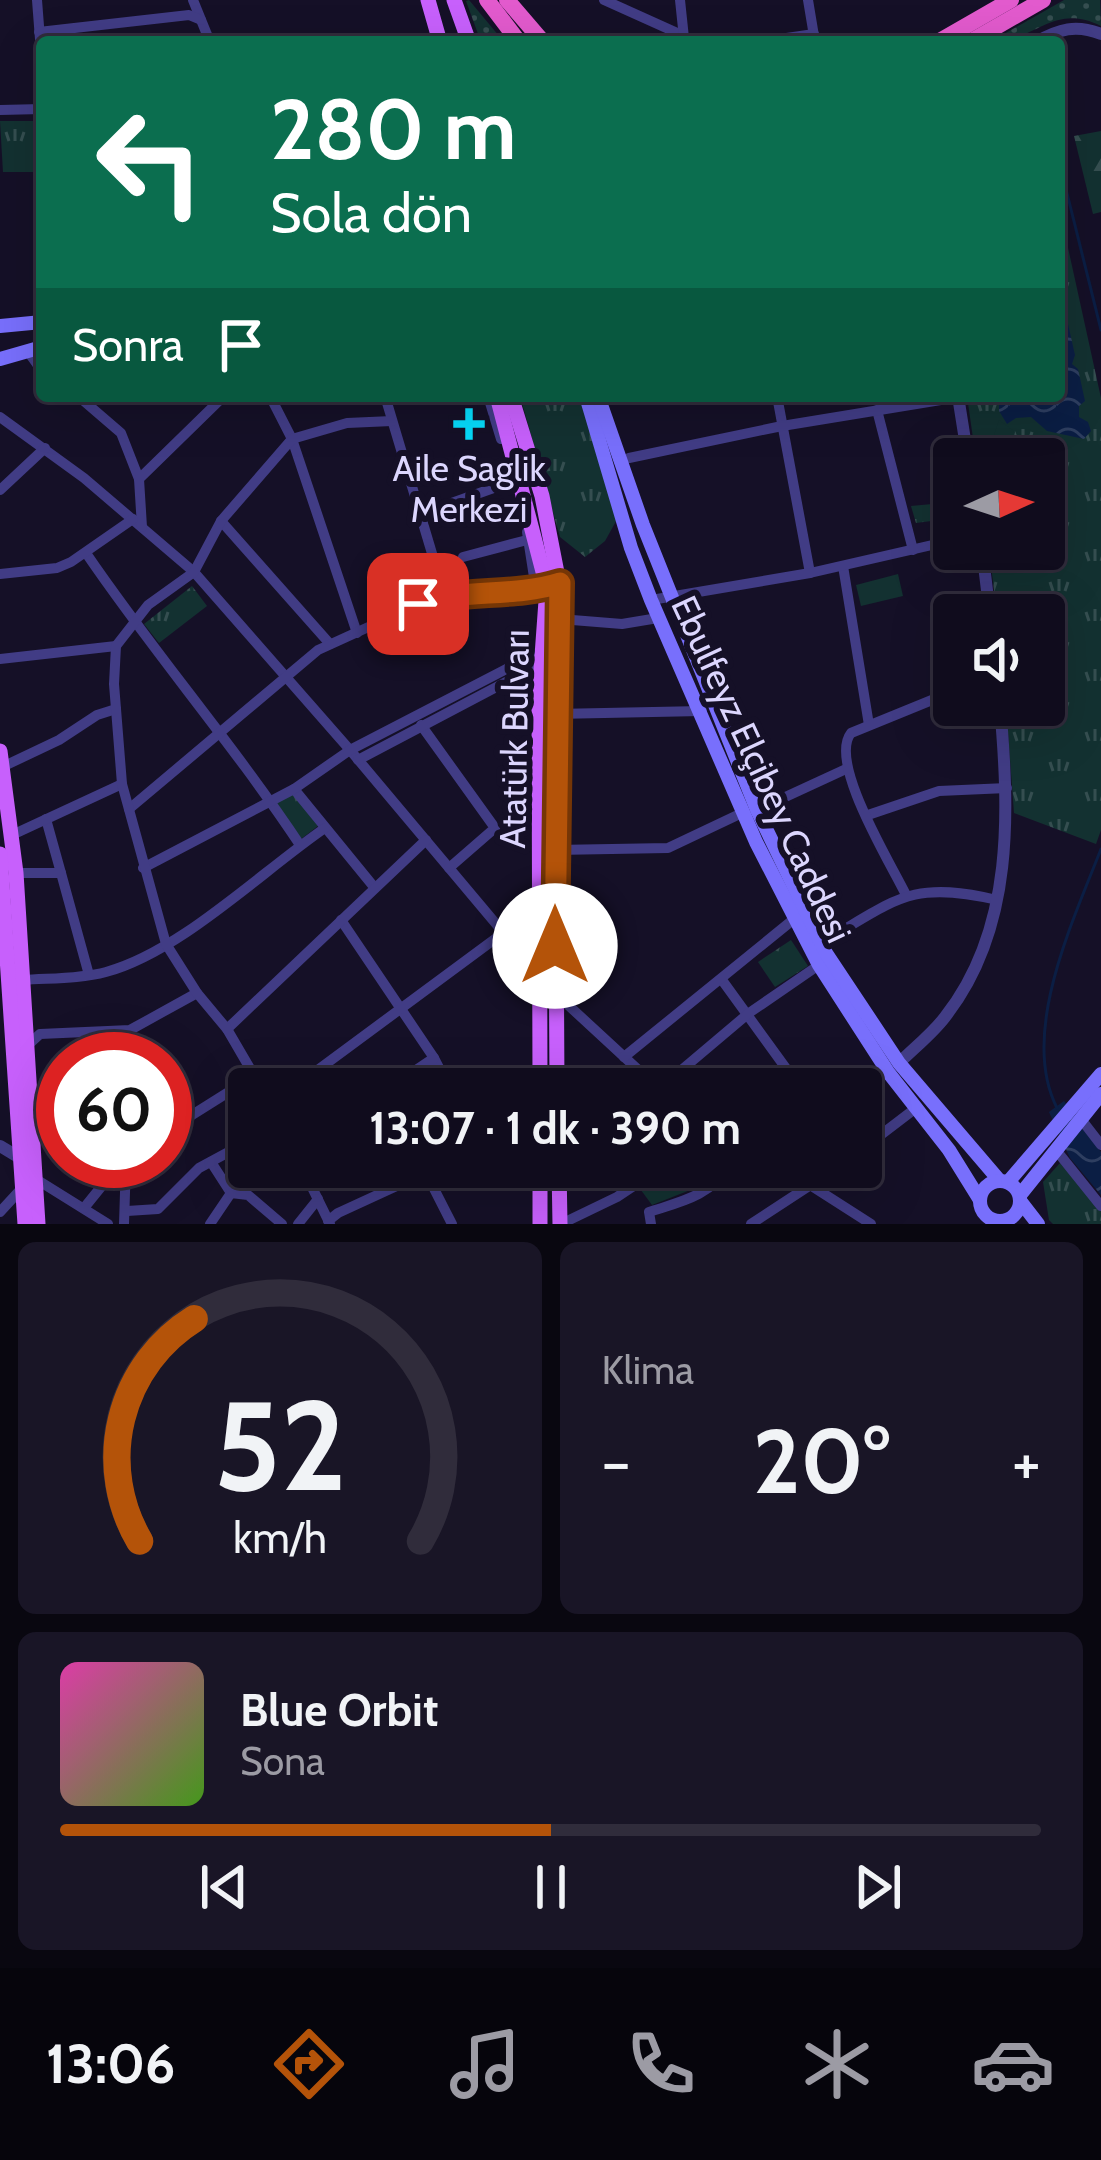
<!DOCTYPE html>
<html lang="tr">
<head>
<meta charset="utf-8">
<style>
	:root { --surface:#100c1d; --page:#191526; --text:#f1f3f6; --muted:#9c9ba4; --line:#302c3b; --accent:#b45309 }
	body { margin:0; font-family:Cabin,sans-serif; background:var(--page); color:var(--text); height:100vh; display:flex; flex-direction:column; font-size:45px; white-space:nowrap }
	* { box-sizing:border-box; margin:0 }
	p { font-size:39px; color:var(--muted) }
	.icon { flex:none; width:66px; height:66px; fill:none; stroke:currentColor; stroke-width:2; stroke-linecap:round; stroke-linejoin:round }
	.map { position:relative; height:1224px; overflow:hidden }
	.side { display:flex; flex-direction:column; gap:18px; padding:18px; background:#090710; flex:1 }
	.side>* { flex:none }
	.banner { position:absolute; left:36px; top:36px; width:1029px; height:366px; border-radius:12px; box-shadow:0 12px 48px #0002,0 0 0 3px var(--line); background:#0b6e4f; color:#fff; overflow:hidden }
	.needle { width:78px; rotate:87deg }
	.fabs { position:absolute; left:933px; top:438px; display:grid; gap:24px }
	.fabs a { display:grid; place-items:center; width:132px; height:132px; border-radius:12px; background:var(--surface); box-shadow:0 12px 48px #0002,0 0 0 3px var(--line); font-size:60px }
	.speed { position:absolute; left:36px; top:1032px; display:flex; gap:24px; font-size:60px; font-weight:700; text-align:center }
	.speed>* { display:grid; place-content:center; width:156px; height:156px; border-radius:50%; background:var(--surface); box-shadow:0 12px 48px #0002,0 0 0 3px var(--line); line-height:1 }
	.speed .limit { border:18px solid #d22; background:#fff; color:#111 }
	.pin { position:absolute; display:grid; place-items:center; width:102px; height:102px; color:#fff; margin:-51px; border-radius:24px; box-shadow:0 6px 18px #0006 }
	.me { position:absolute; width:132px; margin:-66px; rotate:0deg; stroke-linejoin:round; filter:drop-shadow(0 0 9px #0008) }
	.turn { display:flex; align-items:center; gap:42px; height:252px; padding:0 36px; font-size:54px }
	.turn .icon { width:156px; height:156px; stroke-width:2.5 }
	.turn b { display:block; font-size:84px; line-height:102px }
	.then { display:flex; align-items:center; height:114px; padding:0 36px; background:#0003; gap:24px; font-size:45px }
	.big { font-size:90px; font-weight:700; line-height:1.1 }
	.side .tile { flex:1; display:flex; flex-direction:column; justify-content:center; gap:18px; min-width:0; padding:0 42px; border-radius:18px; background:var(--page) }
	.side .dial { align-items:center; gap:0 }
	.dial svg { height:312px; overflow:visible; fill:none; stroke:var(--line); stroke-width:7; stroke-linecap:round; text-anchor:middle }
	.dial text { fill:var(--text); stroke:none }
	.song { display:flex; align-items:center; gap:36px }
	.cover { width:144px; height:144px; border-radius:18px; background:linear-gradient(135deg,hsl(320 70% 55%),hsl(100 70% 35%)) }
	.played { height:12px; border-radius:6px; background:linear-gradient(90deg,var(--accent) 50%,var(--line) 50%) }
	.keys { display:flex; justify-content:space-around; direction:ltr }
	.heat { display:flex; justify-content:space-between; align-items:center; font-size:66px; direction:ltr }
	.side .tiles { flex:1; display:grid; gap:18px; grid-template-columns:1fr 1fr }
	.tile:last-child { grid-column:span 2 }
	.trip { position:absolute; left:228px; top:1068px; width:654px; height:120px; border-radius:12px; background:var(--surface); box-shadow:0 12px 48px #0002,0 0 0 3px var(--line); font-weight:700; line-height:120px; text-align:center }
	.tabs { display:flex; height:192px; justify-content:space-around; align-items:center; background:#06050c; color:var(--muted) }
	.tabs .icon { width:84px; height:84px }
	.tabs .active { color:var(--accent) }
	.tabs b { font-size:54px; color:var(--text) }
	.map>svg:first-child { display:block }
	.grass { fill:url(#grass-dots) }
	.forest { fill:url(#forest-firs) }
	.park { fill:url(#park-tufts) }
	.garden { fill:#133131 }
	.water { fill:url(#water-waves) }
	.lines { fill:none; stroke-linecap:round; stroke-linejoin:round }
	.stream { stroke:#0b1e44; stroke-width:3 }
	.minor { stroke:#413c85; stroke-width:10 }
	.tertiary { stroke:#413c85; stroke-width:12 }
	.secondary { stroke:#786ffc; stroke-width:14 }
	.primary { stroke:#c760fc; stroke-width:15 }
	.trunk { stroke:#e25acd; stroke-width:16 }
	.route-casing { stroke:#753606; stroke-width:30 }
	.route { stroke:#b45309; stroke-width:21 }
	.poi-dot { fill:#06dafa; stroke:#151027; stroke-width:4.5 }
	.labels { text-anchor:middle; stroke-width:12; stroke-linejoin:round; paint-order:stroke }
	.poi-label { font-size:36px; fill:#dcd6fe; stroke:#151027 }
	.street-label { font-size:36px; fill:#dcd6fe; stroke:#151027 }
</style>
</head>
<body>
<div class="map">
<svg width="1101" height="1224" viewBox="0 0 1101 1224">
	<defs>
		<pattern id="grass-dots" width="8" height="8" patternUnits="userSpaceOnUse" patternTransform="scale(3)"><rect width="8" height="8" fill="#133131"/><path d="M2 2h.1M6 6h.1" fill="none" stroke="#354e50" stroke-width="1.8" stroke-linecap="round"/></pattern>
		<pattern id="forest-firs" width="22" height="20" patternUnits="userSpaceOnUse" patternTransform="scale(3)"><rect width="22" height="20" fill="#133131"/><path d="M5 1l3.5 6h-7zM16 11l3.5 6h-7z" fill="#354e50"/></pattern>
		<pattern id="park-tufts" width="24" height="20" patternUnits="userSpaceOnUse" patternTransform="scale(3)"><rect width="24" height="20" fill="#133131"/><path d="M3 7l-1-3M5 7V3M7 7l1-3M15 17l-1-3M17 17v-4M19 17l1-3" fill="none" stroke="#354e50"/></pattern>
		<pattern id="water-waves" width="16" height="10" patternUnits="userSpaceOnUse" patternTransform="scale(3)"><rect width="16" height="10" fill="#0b1e44"/><path d="M0 5q4-4 8 0t8 0" fill="none" stroke="#2e3e60"/></pattern>
	</defs>
	<rect width="100%" height="100%" fill="#151027"/>
	<g class="grass">
		<path d="M469,0L504,42H481L466,1Z"/>
		<path d="M1064,0H1100L1101,26C1053,2 1036,42 990,42Z"/>
	</g>
	<path class="forest" d="M1101,131V212L1093,214L1074,136Z"/>
	<g class="park">
		<path d="M0,121H38L39,172H3Z"/>
		<path d="M1063,225L1101,398V830L1096,844L1014,813L1006,705H1044V615H997L989,549H1044V459H976L967,396H1059V226Z"/>
		<path d="M520,396H588L620,514L605,541L585,557L560,537Z"/>
		<path d="M954,502V518L916,523L911,506Z"/>
		<path d="M192,586L207,606L159,643L144,624Z"/>
		<path d="M293,794L318,826L301,839L276,802Z"/>
		<path d="M791,940L808,966L775,987L758,962Z"/>
		<path d="M1060,1163L1101,1211V1224H1053L1049,1220L1043,1182Z"/>
		<path d="M673,1167H723L713,1181L652,1205L641,1190Z"/>
	</g>
	<g class="garden">
		<path d="M999,420L1015,432L1012,444L1017,453L1031,456L1042,447L1054,455L1044,466V459H1001L993,438Z"/>
		<path d="M898,574L903,596L861,606L856,585Z"/>
	</g>
	<g class="water">
		<path d="M1059,284L1075,355L1072,364L1078,369L1085,401L1079,406V417L1088,422L1091,431L1084,439L1047,431L1031,417L1016,418L1007,424L999,411V396H1059Z"/>
		<path d="M1064,1101L1101,1152V1195L1070,1158L1049,1112Z"/>
	</g>
	<g class="lines">
		<g class="stream">
			<path d="M1059,161L1101,330"/>
			<path d="M1057,1108C1019,1034 1073,921 1101,849"/>
		</g>
		<g class="minor">
			<path d="M37,0L42,65"/>
			<path d="M193,0L210,42"/>
			<path d="M604,0L684,36"/>
			<path d="M680,0L684,38"/>
			<path d="M808,0L815,42"/>
			<path d="M39,32L189,15L201,20"/>
			<path d="M758,42L814,34"/>
			<path d="M0,110L42,109"/>
			<path d="M27,350L42,371"/>
			<path d="M78,396L121,433L139,479"/>
			<path d="M270,396L292,439L357,633"/>
			<path d="M385,396L445,597"/>
			<path d="M488,396L501,439"/>
			<path d="M777,396L810,573"/>
			<path d="M877,410L913,550"/>
			<path d="M0,417L84,478L194,572L350,750L539,975"/>
			<path d="M629,458L782,426L959,397"/>
			<path d="M0,490L45,448"/>
			<path d="M421,514L513,481"/>
			<path d="M221,521L330,644"/>
			<path d="M142,527L139,479L224,396"/>
			<path d="M527,532L536,590"/>
			<path d="M86,553C154,653 233,744 300,845"/>
			<path d="M463,557L527,540"/>
			<path d="M843,566L869,725"/>
			<path d="M0,574L57,568L71,562L133,519"/>
			<path d="M651,600L810,573L954,540"/>
			<path d="M560,619L622,624L658,618"/>
			<path d="M0,659L116,646"/>
			<path d="M555,714L702,711"/>
			<path d="M421,725L495,828L449,868"/>
			<path d="M358,760L546,661"/>
			<path d="M2,767L59,740L97,715L116,709"/>
			<path d="M294,789L374,887"/>
			<path d="M129,809L318,650L430,599L486,596L548,587"/>
			<path d="M757,810L846,769"/>
			<path d="M868,815L939,791L1007,788"/>
			<path d="M46,819L61,873"/>
			<path d="M12,835L122,784"/>
			<path d="M555,850L668,848L744,812"/>
			<path d="M143,868L294,789L350,750L545,649"/>
			<path d="M16,873H61L89,975"/>
			<path d="M906,895C890,862 828,762 851,733L954,691"/>
			<path d="M341,920L434,1058L450,1089"/>
			<path d="M821,943C895,901 909,879 997,900"/>
			<path d="M23,980C50,978 80,979 106,972C180,952 261,872 325,828"/>
			<path d="M722,980L801,1089"/>
			<path d="M555,993L659,1089"/>
			<path d="M227,1029L426,840"/>
			<path d="M119,1032L120,1059"/>
			<path d="M28,1045L40,1034L130,1030L197,993"/>
			<path d="M624,1057L794,919"/>
			<path d="M262,1089L227,1029L197,993L166,944L122,784L114,684L116,646L148,605L194,572L221,521L292,439L347,423L392,421"/>
			<path d="M292,1089L503,933"/>
			<path d="M388,1089L434,1058"/>
			<path d="M659,1089L749,1013L819,965"/>
			<path d="M31,1111L63,1109"/>
			<path d="M1081,1119L1101,1145"/>
			<path d="M165,1132L254,1076"/>
			<path d="M861,1150L916,1108"/>
			<path d="M1056,1150L1101,1206"/>
			<path d="M211,1162L231,1193"/>
			<path d="M302,1167L330,1224"/>
			<path d="M782,1167L871,1224"/>
			<path d="M426,1173L452,1224"/>
			<path d="M31,1176L108,1224"/>
			<path d="M84,1208L122,1161"/>
			<path d="M127,1211L158,1209L199,1168L249,1141"/>
			<path d="M0,1212L23,1187"/>
			<path d="M328,1221L338,1213L438,1167"/>
			<path d="M124,1224L126,1161"/>
			<path d="M210,1224L231,1193L248,1195L282,1224"/>
			<path d="M298,1224L318,1199"/>
			<path d="M561,1224L617,1197L662,1167"/>
			<path d="M651,1224L649,1212C679,1202 711,1196 727,1167"/>
			<path d="M751,1224L838,1167"/>
		</g>
		<g class="tertiary">
			<path d="M1036,42C1059,29 1076,24 1101,34"/>
			<path d="M958,396L968,459"/>
			<path d="M982,549L990,615"/>
			<path d="M899,1063C914,1048 932,1034 945,1017C1015,928 1009,811 1000,705"/>
			<path d="M0,1146L20,1158"/>
		</g>
		<g class="secondary">
			<path d="M0,326L42,322"/>
			<path d="M0,359L42,347"/>
			<path d="M586,396L631,548L651,600L756,842L819,965L888,1072L949,1150L980,1200"/>
			<path d="M598,396L643,525L757,810L826,953L899,1063L999,1180"/>
			<circle cx="1000" cy="1201" r="20"/>
			<path d="M1008,1182L1101,1074"/>
			<path d="M1020,1195L1101,1094"/>
			<path d="M1021,1202L1038,1224"/>
		</g>
		<g class="primary">
			<path d="M428,0L440,42"/>
			<path d="M454,0L469,42"/>
			<path d="M497,396L547,587L539,697L540,1089"/>
			<path d="M511,396L542,496L559,583L555,714L557,1089"/>
			<path d="M0,751L16,873L38,1224"/>
			<path d="M0,854L25,1224"/>
			<path d="M559,1167L560,1224"/>
			<path d="M540,1224V1167"/>
		</g>
		<g class="trunk">
			<path d="M487,0L519,42"/>
			<path d="M507,0L543,42"/>
			<path d="M938,42L1011,0"/>
			<path d="M970,42L1043,0"/>
		</g>
	</g>
	<g class="lines">
		<defs>
			<path id="route" d="M418,604C460,588 512,598 560,583L555,946"/>
		</defs>
		<use href="#route" class="route-casing"/>
		<use href="#route" class="route"/>
	</g>
	<path class="poi-dot" d="M463 406h12v12h12v12h-12v12h-12v-12h-12v-12h12z"/>
	<g class="labels">
		<g class="poi-label">
			<text x="469" y="481">Aile Saglik<tspan x="469" dy="41">Merkezi</tspan></text>
		</g>
		<g class="street-label">
			<text transform="translate(514 739) rotate(-89)" y="13">Atatürk Bulvarı</text>
			<text transform="translate(762 769) rotate(65)" y="13">Ebulfeyz Elçibey Caddesi</text>
		</g>
	</g>
</svg>
<div class="fabs">
<a><svg class="needle" viewBox="-14 -14 28 28"><path d="M0-13l5 13h-10z" fill="#e53935"/><path d="M0 13l5-13h-10z" fill="#9c9ba4"/></svg></a>
<a><svg class="icon" aria-label="sound" viewBox="0 0 24 24"><path d="M4 9h4l5-4v14l-5-4H4zM17 9q2 3 0 6"/></svg></a>
</div>
<div class="speed"><div class="limit">60</div></div>
<div class="pin" style="left:418px;top:604px;background:#d93025"><svg class="icon" aria-label="arrive" viewBox="0 0 24 24"><path d="M6 21V4h12l-3 4 3 4H6"/></svg></div>
<svg class="me" style="left:555px;top:946px" viewBox="-20 -20 40 40"><circle r="19" fill="#fff"/><path d="M0-13L10 11 0 6-10 11z" fill="#b45309"/></svg>
<div class="trip">13:07 · 1 dk · 390 m</div>
<div class="banner">
<div class="turn"><svg class="icon" aria-label="left" viewBox="0 0 24 24"><path d="M17 20v-9H6M10 6l-5 5 5 5"/></svg><div><b>280 m</b>Sola dön</div></div>
<div class="then">Sonra<svg class="icon" aria-label="arrive" viewBox="0 0 24 24"><path d="M6 21V4h12l-3 4 3 4H6"/></svg></div>
</div>
</div>
<section class="side">
<div class="tiles">
<div class="tile dial"><svg viewBox="0 0 100 80">
<path d="M14 69A42 42 0 1 1 86 69"/>
<path d="M14 69A42 42 0 0 1 28 12" stroke="#b45309"/>
<text x="50" y="56" font-size="32" font-weight="700">52</text>
<text x="50" y="72" font-size="11">km/h</text>
</svg></div>
<div class="tile"><p>Klima</p>
<div class="heat"><a>−</a><b class="big">20°</b><a>+</a></div>
</div>
<div class="tile">
<div class="song"><i class="cover"></i><div><b>Blue Orbit</b><p>Sona</p></div></div>
<div class="played"></div>
<div class="keys"><svg class="icon" aria-label="previous" viewBox="0 0 24 24"><path d="M18 5L8 12l10 7zM5 5v14"/></svg><svg class="icon" aria-label="pause" viewBox="0 0 24 24"><path d="M8 5v14M16 5v14"/></svg><svg class="icon" aria-label="next" viewBox="0 0 24 24"><path d="M6 5l10 7-10 7zM19 5v14"/></svg></div>
</div>
</div>
</section>
<nav class="tabs">
<b>13:06</b>
<svg class="icon active" aria-label="directions" viewBox="0 0 24 24"><path d="M12 3l9 9-9 9-9-9zM9 14v-3h6M13 9l2 2-2 2"/></svg>
<svg class="icon" aria-label="music" viewBox="0 0 24 24"><path d="M9 18V5l10-2v13"/><circle cx="6" cy="18" r="3"/><circle cx="16" cy="16" r="3"/></svg>
<svg class="icon" aria-label="phone" viewBox="0 0 24 24"><path d="M5 4h4l2 5-3 2q2 4 5 5l2-3 5 2v4C11 20 4 13 5 4z"/></svg>
<svg class="icon" aria-label="climate" viewBox="0 0 24 24"><path d="M12 3v18M4 7l16 10M4 17L20 7"/></svg>
<svg class="icon" aria-label="car" viewBox="0 0 24 24"><path d="M5 17H2v-5l4-1 3-4h7l3 4 3 1v5h-3M9 17h6M6 11h13"/><circle cx="7" cy="17" r="2"/><circle cx="17" cy="17" r="2"/></svg>
</nav>
</body>
</html>
